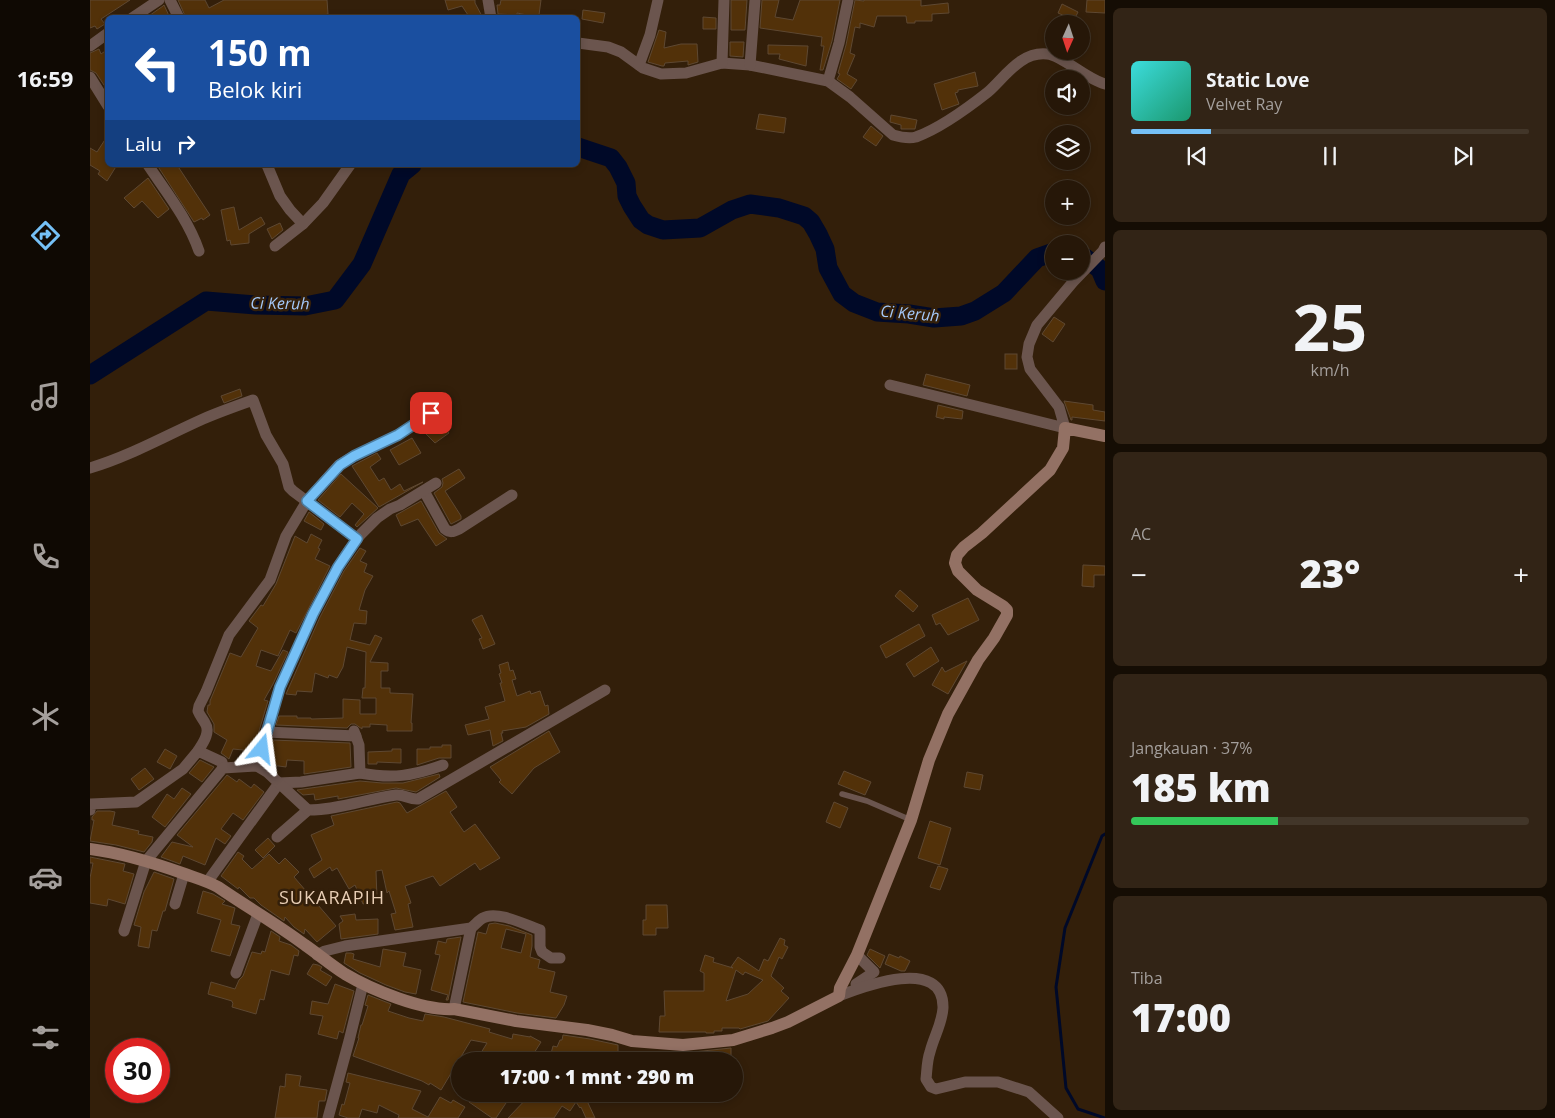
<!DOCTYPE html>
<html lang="id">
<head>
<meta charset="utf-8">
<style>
	:root { --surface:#261708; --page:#322416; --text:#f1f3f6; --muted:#a49f9c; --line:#423629; --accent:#75c0f6 }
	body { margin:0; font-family:"Open Sans",sans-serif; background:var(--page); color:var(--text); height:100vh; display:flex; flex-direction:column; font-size:19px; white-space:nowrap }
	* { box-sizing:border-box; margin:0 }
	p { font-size:16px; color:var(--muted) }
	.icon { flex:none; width:28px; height:28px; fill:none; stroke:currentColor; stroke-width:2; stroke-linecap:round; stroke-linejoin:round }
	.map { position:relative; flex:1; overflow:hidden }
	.drawer { display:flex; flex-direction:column; gap:8px; padding:8px; background:#150d04; width:450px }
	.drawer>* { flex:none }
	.banner { position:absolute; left:15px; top:15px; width:475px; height:152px; border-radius:8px; box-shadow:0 2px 8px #0003,0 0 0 1px var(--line); background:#1a4fa0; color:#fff; overflow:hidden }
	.needle { width:32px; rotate:183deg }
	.fabs { position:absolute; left:955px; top:15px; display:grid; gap:10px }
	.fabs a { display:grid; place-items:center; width:45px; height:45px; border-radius:50%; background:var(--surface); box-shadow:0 2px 8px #0003,0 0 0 1px var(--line); font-size:25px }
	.speed { position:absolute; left:15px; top:1038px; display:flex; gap:10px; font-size:25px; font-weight:700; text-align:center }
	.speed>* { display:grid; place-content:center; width:65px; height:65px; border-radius:50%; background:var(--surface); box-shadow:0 2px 8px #0003,0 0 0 1px var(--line); line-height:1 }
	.speed .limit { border:8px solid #d22; background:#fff; color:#111 }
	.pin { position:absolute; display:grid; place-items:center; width:42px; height:42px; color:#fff; margin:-21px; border-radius:10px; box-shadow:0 2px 8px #0006 }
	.me { position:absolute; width:55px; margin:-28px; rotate:16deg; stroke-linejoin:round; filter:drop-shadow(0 0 4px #0008) }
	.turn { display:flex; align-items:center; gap:18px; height:105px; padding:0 20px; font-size:22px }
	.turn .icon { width:65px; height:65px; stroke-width:2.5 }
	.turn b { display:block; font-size:35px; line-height:42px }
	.then { display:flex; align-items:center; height:48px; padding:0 20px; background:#0003; gap:10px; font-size:19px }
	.big { font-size:38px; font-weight:800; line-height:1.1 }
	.drawer .tile { flex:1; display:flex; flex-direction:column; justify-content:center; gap:8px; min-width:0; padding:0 18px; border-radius:8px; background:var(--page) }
	.drawer .dial { align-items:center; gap:0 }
	.dial b { font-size:65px; line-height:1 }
	.song { display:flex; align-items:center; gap:15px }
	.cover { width:60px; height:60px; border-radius:8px; background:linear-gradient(135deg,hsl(180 70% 55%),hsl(160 70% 35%)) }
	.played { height:5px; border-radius:2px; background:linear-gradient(90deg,var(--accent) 20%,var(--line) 20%) }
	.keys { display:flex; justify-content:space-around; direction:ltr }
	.heat { display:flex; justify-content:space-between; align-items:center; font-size:28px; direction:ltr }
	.charge { height:8px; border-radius:4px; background:linear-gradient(90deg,#34c759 37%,var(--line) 0) }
	.trip { position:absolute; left:361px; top:1052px; width:292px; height:50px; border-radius:25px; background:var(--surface); box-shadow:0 2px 8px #0003,0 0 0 1px var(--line); font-weight:800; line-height:50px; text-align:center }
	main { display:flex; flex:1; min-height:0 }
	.tab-bar { display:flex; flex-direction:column; width:90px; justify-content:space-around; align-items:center; background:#0f0903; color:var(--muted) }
	.tab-bar .icon { width:35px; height:35px }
	.tab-bar .on { color:var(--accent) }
	.tab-bar b { font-size:22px; color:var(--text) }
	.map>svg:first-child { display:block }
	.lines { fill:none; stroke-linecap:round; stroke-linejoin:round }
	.stream { stroke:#000928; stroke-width:3 }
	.river { stroke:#000928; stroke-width:19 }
	.building { fill:#523109; stroke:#5e4832; fill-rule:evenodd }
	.lane { stroke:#6b554e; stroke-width:5.5 }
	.street { stroke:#6b554e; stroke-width:11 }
	.secondary { stroke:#937164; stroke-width:12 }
	.route-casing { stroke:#4c7da0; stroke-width:12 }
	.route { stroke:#75c0f6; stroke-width:9 }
	.labels { text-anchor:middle; stroke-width:5; stroke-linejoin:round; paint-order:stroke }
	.water-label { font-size:16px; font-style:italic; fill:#a4c9fa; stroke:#331f0a }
	.quarter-label { font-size:18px; letter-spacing:1px; fill:#e8ceb5; stroke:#331f0a }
</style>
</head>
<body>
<main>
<nav class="tab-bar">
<b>16:59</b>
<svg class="icon on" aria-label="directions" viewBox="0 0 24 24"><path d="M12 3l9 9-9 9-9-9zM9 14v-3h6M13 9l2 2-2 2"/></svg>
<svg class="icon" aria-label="music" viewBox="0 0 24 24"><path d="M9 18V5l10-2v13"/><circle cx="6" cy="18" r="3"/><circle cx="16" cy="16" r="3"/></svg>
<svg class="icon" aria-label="phone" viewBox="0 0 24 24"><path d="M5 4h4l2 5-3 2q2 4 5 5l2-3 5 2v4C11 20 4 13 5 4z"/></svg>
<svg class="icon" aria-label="climate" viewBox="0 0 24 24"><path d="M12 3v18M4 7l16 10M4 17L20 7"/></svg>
<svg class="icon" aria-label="car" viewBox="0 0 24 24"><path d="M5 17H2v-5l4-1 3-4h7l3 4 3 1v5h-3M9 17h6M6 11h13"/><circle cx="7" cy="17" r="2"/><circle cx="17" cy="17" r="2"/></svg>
<svg class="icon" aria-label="filters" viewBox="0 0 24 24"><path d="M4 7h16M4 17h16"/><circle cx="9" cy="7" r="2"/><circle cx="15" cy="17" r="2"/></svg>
</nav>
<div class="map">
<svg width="1015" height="1118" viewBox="0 0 1015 1118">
	<rect width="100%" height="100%" fill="#331f0a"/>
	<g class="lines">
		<path class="stream" d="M1015,834L1012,836L975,928L966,987L976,1088L988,1109L1015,1118"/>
		<g class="river">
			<path d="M488,147L521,158L528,167L536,183L537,196L542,206L551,220L558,225L573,230L610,228L642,210L660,204L689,208L714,216L721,222L728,234L735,249L738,268L752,294L764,303L787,312L819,314L844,318L871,316L885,311L914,293L947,258L964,252"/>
			<path d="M991,255L1010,269L1015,281"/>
			<path d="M0,375L116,301L166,305L215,306L245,300L272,264L311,174L322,165"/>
		</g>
	</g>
	<g class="building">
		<path d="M0,0H40L11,19L15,24L7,29L5,26L0,28Z"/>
		<path d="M88,0H115L119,8L134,0H237L238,14L220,18H171L170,15L159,18H96Z"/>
		<path d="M355,0H385V3L393,18H380L372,6L358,10Z"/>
		<path d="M411,0H451L449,15L447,17L427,13V15L408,14L407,5H410Z"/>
		<path d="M641,0H657L655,30H641Z"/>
		<path d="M672,0H689L685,17L703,20L710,0H750L742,41L733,70H730L734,46H731L732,37L670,28Z"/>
		<path d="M765,0L774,1V0H831V6L858,3L859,13L842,14V21H825V23H817L816,16H787L784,27L770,23V28L765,27L760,53L765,55L757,74L767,80L761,89L747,79L750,74L748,73L756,45Z"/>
		<path d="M997,0H1015V13L996,12Z"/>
		<path d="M972,4L988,12L984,20L968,13Z"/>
		<path d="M74,5L80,18H56L73,6Z"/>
		<path d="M493,10L515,13L513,23L492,19Z"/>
		<path d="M613,17L626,18V29H613Z"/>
		<path d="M569,30L576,32L574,48L591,44H607L608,62L598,65V61L575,63L574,66H572L558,62Z"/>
		<path d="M640,42H654L653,57L640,56Z"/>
		<path d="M678,45L718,46L716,66L689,59L690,54H678Z"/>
		<path d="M9,49L11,54L18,49V87L16,88L6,73L0,70V53Z"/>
		<path d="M885,72L888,86L868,90V92L865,93L869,104L852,110L844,84Z"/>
		<path d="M669,114L696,118L694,133L666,129Z"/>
		<path d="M801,115L827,120L825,129H811V125L800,122Z"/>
		<path d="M781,126L793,136L786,146L773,137Z"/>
		<path d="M18,135V165H27L17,181L8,174L10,171L0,165V148L7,152Z"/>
		<path d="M67,165H87L120,215L113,220L112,218L104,222Z"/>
		<path d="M58,178L79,209L68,218L52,201L44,208L34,198Z"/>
		<path d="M144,207L149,230L171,217L175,224L159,234V243L141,245L140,240L137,241L131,210Z"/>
		<path d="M190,223L193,230L182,239L177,229Z"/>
		<path d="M964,317L975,324L963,342L952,334Z"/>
		<rect x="915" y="354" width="12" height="15"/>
		<path d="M836,374L880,385L877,396L833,385Z"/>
		<path d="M150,389L152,396L134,403L131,396Z"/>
		<path d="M974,401L1003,405V410L1015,412V421L982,417V420H981Z"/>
		<path d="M848,405L873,411L872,419L854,417V419L846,417Z"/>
		<path d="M348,420L359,433L345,443L335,433Z"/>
		<path d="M322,438L331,453L309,465L300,450Z"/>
		<path d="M287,453L291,459L280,467L289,481L294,478L301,490L310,484L314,491L333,482L289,507L262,466Z"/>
		<path d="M369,469L375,478L355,491L371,516V519L361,524L344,493L352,487L353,483L352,479Z"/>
		<path d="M251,474L288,508L267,527L265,525L274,514L262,503L250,517L228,500Z"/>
		<path d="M331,501L349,533L357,539L346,546L328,519L311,526L306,515Z"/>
		<path d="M219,512L234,524L231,530L214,521Z"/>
		<path d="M221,534L232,540L228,548L230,549L225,559L240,566L206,633L200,630L188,656L171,650L166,666L181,671L193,650L198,652L183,684L174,700L178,701L163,751L143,749L139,759L131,753L137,740L124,732V724L117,712L118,705H120V701L140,653L151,657L168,628L159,621L171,605L173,606L186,584L205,536L217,543Z"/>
		<path d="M270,548L276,551L270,561L277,564L274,572L283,576L275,590L269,610L277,611L276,624L264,623L260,640L280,645L285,635L292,638L280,662L298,663V671H291V688H300V693L323,694L321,723H322V731H297V725L280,724V727H272V729L265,724H261L257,728L186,725L189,716H207V718H221V719L253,718V699L270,700V714H286V698H272L273,688H275L276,652L257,647L253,667L247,678L239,675L238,678L225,673L222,692L207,691L206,695L196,694L230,617L254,571Z"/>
		<path d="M993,565L1015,566V575H1004V587L992,586Z"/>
		<path d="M810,590L828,606L823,612L805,596Z"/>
		<path d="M878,598L889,620L858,635L850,623L846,625L842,615Z"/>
		<path d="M392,615L405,644L393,649L389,639L392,638L382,620Z"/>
		<path d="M829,624L835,636L796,658L790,646Z"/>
		<path d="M841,647L849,661L824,677L816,664Z"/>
		<path d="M877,661L858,694L842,685L852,667L855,672Z"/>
		<path d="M418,662L420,671L423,670L426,679L422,680L427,696L440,691L441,694L450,691L455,706L458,705L459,714L436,727L412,731L413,733H411L413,741L403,746L400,730L378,735L375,725L399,719L395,707L415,701L410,683H412L409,674L411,673L409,665Z"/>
		<path d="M459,731L470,752L444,768L422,794L409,782L411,780L400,767Z"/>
		<path d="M182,740L260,743L261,767L214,774V761L197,760L196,767L181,765L182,754H178Z"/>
		<path d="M352,745H361V758H349L327,765V749H340V747H352Z"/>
		<path d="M75,749L87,756L80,769L67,762Z"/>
		<path d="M302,749H311V763L287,762V764H278V752L302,751Z"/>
		<path d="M110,760L124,767L112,782L99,773Z"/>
		<path d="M55,768L64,779L49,790L41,779Z"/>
		<path d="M754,771L781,782L775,795L748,784Z"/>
		<path d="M877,772L893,775L890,790L874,787Z"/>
		<path d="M349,774L350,777L326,792L306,788L248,799V796L225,800L224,794L213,795L207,790L270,781L292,783H313Z"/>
		<path d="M137,775L147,782L149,779L161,788L164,784L174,792L153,820L143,813L131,829L141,836L135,844L126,838L115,865L93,856L90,864L71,857L82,842L103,847L87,835Z"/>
		<path d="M92,788L101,794L75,827L62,817L77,794L84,799Z"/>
		<path d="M356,791L367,807L360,812L374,832L385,824L410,858L390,870L385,863L350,886L343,876L315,886L321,903L318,904L323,927L305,930L301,914L306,913L299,891L297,893L292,870L286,871L287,899L273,904L265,885L259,889L247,868L242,871L240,867L224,878L219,869L232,860L221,835L244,825L241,816L307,802L310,803L317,813Z"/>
		<path d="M744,802L758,808L750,828L736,822Z"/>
		<path d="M7,811H20L25,812L22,825L49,831L48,834L63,837L62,842L54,852L26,845L0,841L4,820H2V817Z"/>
		<path d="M840,821L861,828L850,865L828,858Z"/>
		<path d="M178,838L185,846L173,858L165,850Z"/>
		<path d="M148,852L154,856L152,859L162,869L179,854L189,864L195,858L209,872L204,877L246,926L227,942L215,929L214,934L204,927L195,917L194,921L171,905L164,898H160L149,887L148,889L131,876Z"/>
		<path d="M0,857L35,864L33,871L44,874L35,904L18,899L17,906L0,903V878L3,863H0Z"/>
		<path d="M848,866L858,869L850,890L840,887Z"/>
		<path d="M64,872L84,879L75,911H73L67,931L62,930L59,948L48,946L51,927L44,925L54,892Z"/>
		<path d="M113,891L123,894L135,901L132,904L145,908L141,924L150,926L140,956L121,951L131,920L107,913Z"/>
		<path d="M556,905H577L578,928H566V935H553V920H556Z"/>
		<path d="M265,914L266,920L288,919V934L251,939L249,924L253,921L250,916Z"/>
		<path d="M405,923L419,926L442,935V946L440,957L450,960L448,968L465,972L460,992L477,996L474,1005L466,1018L427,1013L373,1002L388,932L396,934L399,924ZM416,929L436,934L431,953L411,948Z"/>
		<path d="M181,931L190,937L189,941L201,945L209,951L208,956L204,955L199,975L181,970L174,1000L170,999L166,1014L142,1007L143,1003L142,1002V1001L118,994L121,982L145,989L149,980L153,976L162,952L171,954L172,951L175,952Z"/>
		<path d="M371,937L358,1000H356L358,995L341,990L350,955L345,954L348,941L356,943L357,939Z"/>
		<path d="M690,938L695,940L694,945L698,947L692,959L689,957L681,976L694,988L691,991L699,998L678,1021L650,1029L649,1028H632V1031H624V1033H616V1032H569L570,1016H575L574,991H614V973L610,971L615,955L624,958L623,962L643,968L641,967L648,957L669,971L674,959L678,961ZM646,970L653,975L655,972L673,980L658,994L636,1001Z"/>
		<path d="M293,949L316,953L313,966L331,970L326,994L315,992L296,985L270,973L254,963L256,953H261L264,954L263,959L290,967Z"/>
		<path d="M780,949L795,956L790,968L777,955Z"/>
		<path d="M799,954L809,958L810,956L820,961L815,971H811L795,964Z"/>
		<path d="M223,964L228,965L232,967L230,970L242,977L236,986L217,974Z"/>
		<path d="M245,984L264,991L253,1033L249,1031L247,1039L228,1034L233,1016L220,1014L222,1001L238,1004Z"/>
		<path d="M278,995L301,1004L298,1011L319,1018L333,1021L335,1014L354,1017L400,1029L399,1032L422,1039L423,1034L440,1037V1036L451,1042L439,1061H386L397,1043L381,1040L351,1090L340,1083L339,1085L332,1081L263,1056L269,1038H268L271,1025H272L278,1006L275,1005Z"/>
		<path d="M473,1035L500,1039L528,1045V1054H545V1061H459L463,1046L467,1047L470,1040H472Z"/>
		<path d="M641,1048V1061H573L574,1052L594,1053Z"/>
		<path d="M258,1073L331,1091L322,1109L338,1117L350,1097L361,1103L363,1100L375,1107L368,1118H308L309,1115L289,1105L287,1113L272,1109L269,1118H258L249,1115L252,1104L254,1105L260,1083L256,1082Z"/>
		<path d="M196,1074L211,1076L209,1086L237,1090L235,1101H229L227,1118H185L190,1086L195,1087Z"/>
		<path d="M384,1094H422L406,1118H402L379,1102Z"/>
		<path d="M441,1094H494L499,1102L498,1103L505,1118H496L491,1107L490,1108L486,1102L480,1111L472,1106L464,1118H418Z"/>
	</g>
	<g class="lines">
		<path class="lane" d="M752,794L777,801L821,820"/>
		<g class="street">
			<path d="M80,0L89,18"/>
			<path d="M398,0L401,18"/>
			<path d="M42,18L69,0"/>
			<path d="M488,43L518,47L531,52L553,68L571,74L596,73L632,63L660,65L738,81L760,97L803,135C810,137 818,139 826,137C848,129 879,107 898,92C915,77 931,51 957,54C972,55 996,79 1015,84"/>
			<path d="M0,46L18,33"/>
			<path d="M632,63L634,0"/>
			<path d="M549,65L560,35L568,0"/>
			<path d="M660,65L665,0"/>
			<path d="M0,77L18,106"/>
			<path d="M738,81L749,43L758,0"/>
			<path d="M58,165C76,192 98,219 109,251"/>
			<path d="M177,165L190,196L200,210L213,224"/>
			<path d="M185,246L213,224L233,203L260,165"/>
			<path d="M800,385L975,428L969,407L940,369L937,357L939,344L947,325L983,282L1013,251L1015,247"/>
			<path d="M0,468C40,456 75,436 113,419C129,412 146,406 163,400L176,435L193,464L199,487L203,491L267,539"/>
			<path d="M334,491L355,529C360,533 363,532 369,529L422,495"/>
			<path d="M176,732L190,687L223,614L248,567L259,550L271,534L287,518L300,509L310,505L346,483"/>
			<path d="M108,751C113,743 121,732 115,723C113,719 110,716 108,711L109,706L116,692L139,635L180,580L196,536L217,501L249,465L264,456L308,435L341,413"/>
			<path d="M167,766L176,732L266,736"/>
			<path d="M270,773C303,779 322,776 353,765"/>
			<path d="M0,810L1,804L46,802L93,769L108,751L132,762L133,768"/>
			<path d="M187,837L218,810C248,810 276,799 306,795C314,794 320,800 328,799L515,690"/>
			<path d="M118,881L189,783L211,782L270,773L269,745L264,731"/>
			<path d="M85,904L94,874"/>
			<path d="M34,931L56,861L133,768L167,766L177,772L218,810"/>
			<path d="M227,955L235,951L255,946L381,928C385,925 389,920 393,918C407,910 436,925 450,930V947L452,952L461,958H470"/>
			<path d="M146,973L168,914"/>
			<path d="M766,984L784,972L767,955"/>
			<path d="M749,996C774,986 854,956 853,1008C852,1024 844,1036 840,1052C837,1060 837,1070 836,1079L841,1087L846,1089L875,1082H908L939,1092L968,1118"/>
			<path d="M364,1009L381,928"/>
			<path d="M238,1118L259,1041L273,984"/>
		</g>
		<path class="secondary" d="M0,849C33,853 64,863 95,874C106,878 117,881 128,887C157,907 187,924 215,945C228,954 241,965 255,974C282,990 333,1011 364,1009L426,1021L497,1030L522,1035L542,1041L593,1045L643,1040L682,1028L698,1022L749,996L750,988L767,955L821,820L839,760L858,714L888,660L904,638L917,615V610L913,606L887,590L868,571L865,563L867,555L874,547L892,533L960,470L973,448L975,428L1015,436"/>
	</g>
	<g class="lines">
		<defs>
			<path id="route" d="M172,749L190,687L223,614L248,567L267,539L217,501L250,465L264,456L308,435L341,413"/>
		</defs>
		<use href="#route" class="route-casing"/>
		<use href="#route" class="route"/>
	</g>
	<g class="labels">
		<g class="water-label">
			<text transform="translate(190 303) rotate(1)" y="6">Ci Keruh</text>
			<text transform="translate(820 313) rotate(5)" y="6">Ci Keruh</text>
		</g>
		<g class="quarter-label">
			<text x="242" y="904">SUKARAPIH</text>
		</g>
	</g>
</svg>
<div class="fabs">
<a><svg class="needle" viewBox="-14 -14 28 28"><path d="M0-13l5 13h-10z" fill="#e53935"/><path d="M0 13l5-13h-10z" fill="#a49f9c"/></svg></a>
<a><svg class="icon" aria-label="sound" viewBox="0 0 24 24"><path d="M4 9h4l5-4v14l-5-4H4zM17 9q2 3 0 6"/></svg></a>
<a><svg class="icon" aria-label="layers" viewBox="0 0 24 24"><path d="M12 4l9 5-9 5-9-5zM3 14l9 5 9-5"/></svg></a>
<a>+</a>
<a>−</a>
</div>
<div class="speed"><div class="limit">30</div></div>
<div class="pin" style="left:341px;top:413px;background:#d93025"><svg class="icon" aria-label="arrive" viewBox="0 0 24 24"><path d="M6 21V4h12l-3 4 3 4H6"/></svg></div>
<svg class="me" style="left:172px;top:749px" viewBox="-20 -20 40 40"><path d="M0-17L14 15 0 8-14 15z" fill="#75c0f6" stroke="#fff" stroke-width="4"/></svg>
<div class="trip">17:00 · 1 mnt · 290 m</div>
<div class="banner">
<div class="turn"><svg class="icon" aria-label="left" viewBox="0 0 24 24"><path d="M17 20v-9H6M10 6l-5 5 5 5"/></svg><div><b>150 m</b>Belok kiri</div></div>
<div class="then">Lalu<svg class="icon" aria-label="right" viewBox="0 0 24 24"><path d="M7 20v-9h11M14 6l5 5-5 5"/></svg></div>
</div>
</div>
<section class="drawer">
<div class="tile">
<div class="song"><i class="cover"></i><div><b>Static Love</b><p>Velvet Ray</p></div></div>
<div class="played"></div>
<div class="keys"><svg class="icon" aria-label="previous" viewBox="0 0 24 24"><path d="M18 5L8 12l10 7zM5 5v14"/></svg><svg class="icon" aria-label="pause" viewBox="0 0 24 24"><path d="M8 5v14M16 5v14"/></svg><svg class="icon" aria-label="next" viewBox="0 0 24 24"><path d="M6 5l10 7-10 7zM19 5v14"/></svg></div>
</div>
<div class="tile dial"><b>25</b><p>km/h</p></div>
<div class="tile"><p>AC</p>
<div class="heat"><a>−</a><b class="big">23°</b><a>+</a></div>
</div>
<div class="tile"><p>Jangkauan · 37%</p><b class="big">185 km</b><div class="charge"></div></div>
<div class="tile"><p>Tiba</p><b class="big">17:00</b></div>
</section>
</main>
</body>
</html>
